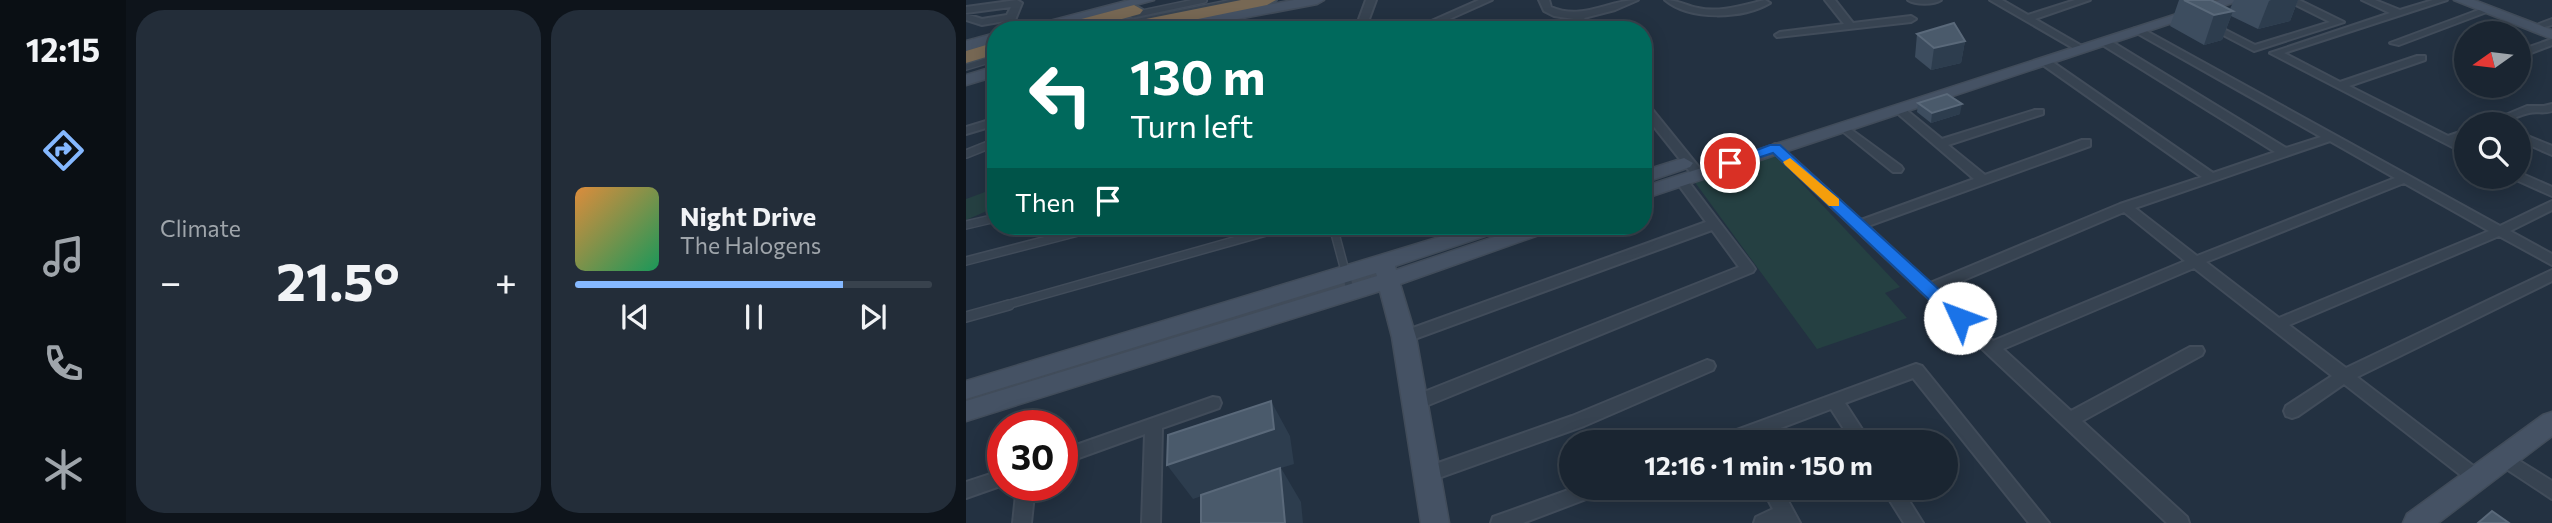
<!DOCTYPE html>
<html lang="en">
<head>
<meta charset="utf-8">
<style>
	:root { --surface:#1a2531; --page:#232d39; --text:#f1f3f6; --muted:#9fa5ab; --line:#38424d; --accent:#85b8ff }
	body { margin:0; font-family:Commissioner,sans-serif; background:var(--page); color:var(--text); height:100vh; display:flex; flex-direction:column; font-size:26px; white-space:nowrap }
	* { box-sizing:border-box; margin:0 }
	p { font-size:23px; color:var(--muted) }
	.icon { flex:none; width:38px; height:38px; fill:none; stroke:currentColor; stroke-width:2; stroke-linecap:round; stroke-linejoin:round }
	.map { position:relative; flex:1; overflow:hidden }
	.side { display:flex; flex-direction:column; gap:10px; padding:10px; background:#0e141b; width:840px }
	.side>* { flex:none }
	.top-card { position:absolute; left:21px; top:21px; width:665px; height:214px; border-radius:28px; box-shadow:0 4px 18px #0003,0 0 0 2px var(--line); background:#00695c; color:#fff; overflow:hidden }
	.needle { width:46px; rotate:256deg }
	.buttons { position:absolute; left:1488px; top:21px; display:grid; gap:14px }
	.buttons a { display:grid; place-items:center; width:77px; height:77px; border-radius:50%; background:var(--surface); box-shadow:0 4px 18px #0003,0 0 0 2px var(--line); font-size:35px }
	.speed { position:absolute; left:21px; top:410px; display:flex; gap:14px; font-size:35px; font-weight:700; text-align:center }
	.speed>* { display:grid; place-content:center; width:91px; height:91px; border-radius:50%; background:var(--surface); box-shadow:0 4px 18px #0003,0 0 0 2px var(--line); line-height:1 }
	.speed .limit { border:10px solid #d22; background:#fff; color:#111 }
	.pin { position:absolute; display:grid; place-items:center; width:60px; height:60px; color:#fff; margin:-30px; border:4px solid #fff; border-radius:50%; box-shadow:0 2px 7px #0007 }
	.me { position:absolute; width:77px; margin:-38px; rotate:313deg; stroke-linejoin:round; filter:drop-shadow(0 0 5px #0008) }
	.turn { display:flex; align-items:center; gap:24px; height:147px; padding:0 28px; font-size:32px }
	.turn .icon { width:91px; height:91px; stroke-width:2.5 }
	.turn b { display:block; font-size:49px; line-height:60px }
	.then { display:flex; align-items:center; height:66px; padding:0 28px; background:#0003; gap:14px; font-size:26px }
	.big { font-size:52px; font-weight:700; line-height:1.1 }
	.side .tile { flex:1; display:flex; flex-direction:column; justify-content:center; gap:10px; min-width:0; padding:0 24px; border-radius:28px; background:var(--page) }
	.song { display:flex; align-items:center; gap:21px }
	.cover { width:84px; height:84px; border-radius:10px; background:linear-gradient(135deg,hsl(30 70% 55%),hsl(150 70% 35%)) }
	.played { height:7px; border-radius:4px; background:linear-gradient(90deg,var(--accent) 75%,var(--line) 75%) }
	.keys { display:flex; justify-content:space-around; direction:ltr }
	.heat { display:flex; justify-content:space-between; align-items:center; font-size:38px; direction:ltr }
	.side .tiles { flex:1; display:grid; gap:10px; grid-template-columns:repeat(2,1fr) }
	.trip { position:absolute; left:593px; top:430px; width:399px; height:70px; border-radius:35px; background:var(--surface); box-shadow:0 4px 18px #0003,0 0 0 2px var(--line); font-weight:700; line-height:70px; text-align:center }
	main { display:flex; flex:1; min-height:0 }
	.menu { display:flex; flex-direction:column; width:126px; justify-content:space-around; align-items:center; background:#0a0f14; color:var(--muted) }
	.menu .icon { width:49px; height:49px }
	.menu .selected { color:var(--accent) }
	.menu b { font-size:32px; color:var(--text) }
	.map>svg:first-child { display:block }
	.green { fill:#254042 }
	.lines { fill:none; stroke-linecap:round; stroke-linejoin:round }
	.lane-far2-casing { stroke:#414c5a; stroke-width:8 }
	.lane-far1-casing { stroke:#414c5a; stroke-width:10 }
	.lane-casing { stroke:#414c5a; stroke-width:12 }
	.street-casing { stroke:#414c5a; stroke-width:4 }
	.secondary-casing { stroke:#414c5a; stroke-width:3 }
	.highway-casing { stroke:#424e5b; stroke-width:4 }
	.lane-far2 { stroke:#374351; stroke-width:5 }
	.lane-far1 { stroke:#374351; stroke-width:7 }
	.lane { stroke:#374351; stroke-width:9 }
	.street { fill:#374351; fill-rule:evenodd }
	.secondary { fill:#455264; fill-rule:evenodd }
	.highway { fill:#776854; fill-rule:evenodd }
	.wall { fill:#3d4d5f }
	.shaded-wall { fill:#2d3d4e }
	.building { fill:#4a5a6b; stroke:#5a697a; stroke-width:2 }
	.route { fill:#1a73e8; stroke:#114b97; stroke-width:2 }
	.slow { fill:#f59e0b }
</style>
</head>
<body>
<main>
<nav class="menu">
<b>12:15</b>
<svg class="icon selected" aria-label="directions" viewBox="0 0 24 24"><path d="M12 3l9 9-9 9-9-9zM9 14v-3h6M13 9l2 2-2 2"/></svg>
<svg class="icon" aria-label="music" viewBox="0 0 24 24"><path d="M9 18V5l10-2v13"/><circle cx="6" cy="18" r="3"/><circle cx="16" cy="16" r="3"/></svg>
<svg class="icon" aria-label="phone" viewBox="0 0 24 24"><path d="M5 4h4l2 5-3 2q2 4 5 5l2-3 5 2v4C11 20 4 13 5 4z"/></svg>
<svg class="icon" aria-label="climate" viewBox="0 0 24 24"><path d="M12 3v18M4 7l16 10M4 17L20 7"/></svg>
</nav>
<section class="side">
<div class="tiles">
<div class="tile"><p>Climate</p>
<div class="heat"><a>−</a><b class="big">21.5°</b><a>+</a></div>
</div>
<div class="tile">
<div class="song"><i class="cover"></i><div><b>Night Drive</b><p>The Halogens</p></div></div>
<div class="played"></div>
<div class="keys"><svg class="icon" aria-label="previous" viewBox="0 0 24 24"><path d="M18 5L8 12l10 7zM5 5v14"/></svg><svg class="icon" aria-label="pause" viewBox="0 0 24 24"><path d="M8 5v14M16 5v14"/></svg><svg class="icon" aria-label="next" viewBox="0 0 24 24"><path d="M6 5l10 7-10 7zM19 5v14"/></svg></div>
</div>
</div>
</section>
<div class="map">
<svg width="1586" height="523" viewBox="0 0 1586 523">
	<rect width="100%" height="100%" fill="#233141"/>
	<g class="green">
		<path d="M806,152L934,287L919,293L941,318L851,349L728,181Z"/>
		<path d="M30,188V207L0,220V199Z"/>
	</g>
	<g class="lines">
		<defs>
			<g id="lane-far2">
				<path d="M167,15L238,0"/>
				<path d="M129,30L277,0"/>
				<path d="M0,67L30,58"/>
			</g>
			<g id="lane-far1">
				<path d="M0,154L30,142"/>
				<path d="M0,225L30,218"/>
				<path d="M367,226L385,293"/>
				<path d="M0,261L135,226"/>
				<path d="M37,306L321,226"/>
			</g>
			<path id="lane" d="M0,317L43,305"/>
			<g id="street">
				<path d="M51,0L56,3L45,30H35L39,21L16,25L0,20V14L16,19L41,15L45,7L0,13V7Z"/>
				<path d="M400,0H410L399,30H389Z"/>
				<path d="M513,0H526L459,30H445Z"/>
				<path d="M573,0H583L585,7C617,21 641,0 672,0L649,10L618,18L626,30H616L608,19L588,16L578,11Z"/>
				<path d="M699,0C712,0 720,6 732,8C754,13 777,5 799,0L804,3C777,19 724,21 699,0Z"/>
				<path d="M859,0H869L887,23L945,16L950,19L945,22L811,37L809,35L814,32L878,24Z"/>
				<path d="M942,0H975C968,5 949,5 942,0Z"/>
				<path d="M1024,0H1036L1062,15L1109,0H1124L1069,19L1121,49L1112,51Z"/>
				<path d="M1320,0H1333L1378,22L1288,51L1238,25L1246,23L1289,45L1364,22Z"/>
				<path d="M1396,0H1409L1434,10L1467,0H1481L1318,53L1374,82L1451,56H1459V60L1383,86L1482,136L1500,130V137L1492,141L1500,145V154L1304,53L1424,13Z"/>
				<path d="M1518,8L1526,10L1433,45L1424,43Z"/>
				<path d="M1586,19V25L1578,27L1573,24Z"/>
				<path d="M519,24L522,25L526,30H516L514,27Z"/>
				<path d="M1169,28H1175L1534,226L1586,201V210L1544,231L1586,254V265L1533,236L1323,325L1380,368L1586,270V281L1391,377L1518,474L1521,479L1518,484L1512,487L1506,484L1378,384L1332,416L1326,418L1320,416L1318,411L1320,406L1366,376L1228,268L1037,349L1105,411L1224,347H1236L1238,351L1236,355L1116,421L1221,517L1223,523H1201L803,148L809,144L813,145L895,220L1008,179L930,112V108H938L976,139L1069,110H1077V114L982,145L1019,175L1116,140H1124V146L902,226L964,283L1154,204L1236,177L1077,65V61H1085L1247,173L1309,152L1135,44V40H1143L1320,148L1355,137L1169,32ZM1364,141L1429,178L1231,256L1169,208ZM1438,183L1523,231L1313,318L1240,262ZM1158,212L1219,261L1027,341L972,291Z"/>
				<path d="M1586,39V45L1552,58V51Z"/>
				<path d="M677,102L681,103L736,171L738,174L736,177H728L677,113Z"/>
				<path d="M1586,104V111C1578,114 1571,111 1563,113C1547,117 1536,125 1518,124L1561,106H1578Z"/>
				<path d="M30,118V125L0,134V127Z"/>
				<path d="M879,125L935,166L937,169L935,172H927L875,130V126Z"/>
				<path d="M1552,132L1586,146V155L1552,140Z"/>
				<path d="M1552,172L1586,187V196L1548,179L1546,177H1552Z"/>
				<path d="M715,176L719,177L787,266L789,269L787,272L455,408L449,409L443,408L441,403L443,398L773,267L746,230L443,341H433L430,337L433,333L740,222L709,180Z"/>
				<path d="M741,360L747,362L749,366L747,370L618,426L461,482L455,479L452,474L455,469L606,416Z"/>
				<path d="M950,364L956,366L1083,523H1063L947,378L879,403L905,443H887L865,409L775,443H746L749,438Z"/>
				<path d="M247,397L253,398L255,403L253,408L196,428L194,523H176L179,434L96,464V450Z"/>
				<path d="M1539,452L1586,481V499L1533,464L1530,459L1533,454Z"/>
				<path d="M37,470V485L0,498V482Z"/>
				<path d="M51,485H69L65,523H47Z"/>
				<path d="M608,488H639L636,493L557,523H525L527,517Z"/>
				<path d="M796,488H815L834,523H788L790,517L807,509Z"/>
				<path d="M916,488H935L957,523H938Z"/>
			</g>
			<g id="secondary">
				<path d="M164,0H188L75,30H49Z"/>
				<path d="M328,0H358L351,4L213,30H181L188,26Z"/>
				<path d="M1254,0H1275L677,199V187Z"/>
				<path d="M1488,0H1508L1586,30V39Z"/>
				<path d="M30,33V42L0,51V41Z"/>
				<path d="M30,66V76L0,85V75Z"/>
				<path d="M718,158L727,163L724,167L677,183V171Z"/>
				<path d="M510,226H540L537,230L429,266L430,270L561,226H590L587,230L434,284L450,337L483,523H455L426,337L414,291L0,421V401L411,276L410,273L0,399V381Z"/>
				<path d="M1586,412V436L1472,523H1437L1441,514L1577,415Z"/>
			</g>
			<g id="highway">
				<path d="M275,0H310L301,5L178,30H141L150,25Z"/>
				<path d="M168,5L177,10L174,14L116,30H86L89,26Z"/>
				<path d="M30,42V54L0,63V51Z"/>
			</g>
		</defs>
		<use href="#lane-far2" class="lane-far2-casing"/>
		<use href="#lane-far1" class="lane-far1-casing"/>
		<use href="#lane" class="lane-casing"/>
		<use href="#street" class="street-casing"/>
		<use href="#secondary" class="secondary-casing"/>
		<use href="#highway" class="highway-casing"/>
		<use href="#lane-far2" class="lane-far2"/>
		<use href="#lane-far1" class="lane-far1"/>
		<use href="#lane" class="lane"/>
		<use href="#street" class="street"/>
		<use href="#secondary" class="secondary"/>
		<use href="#highway" class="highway"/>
	</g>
	<g class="wall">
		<path d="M1213,0H1245L1264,9L1268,0H1332L1324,21L1292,29L1265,16L1256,40L1238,45L1204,26Z"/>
		<path d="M951,34L999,41L995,63L965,70L949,57Z"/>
		<path d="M952,103L994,114L965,123L951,112Z"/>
	</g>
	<g class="shaded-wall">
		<path d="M1305,0H1332L1324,21L1292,29L1303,1Z"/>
		<path d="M1267,11L1256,40L1238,45L1248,15Z"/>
		<path d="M999,41L995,63L965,70L968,48Z"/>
		<path d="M996,104L994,114L965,123L966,113Z"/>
		<path d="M305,401L324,436L328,464L315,468L335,502L337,523H319L315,469L227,499L201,465Z"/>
	</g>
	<g class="building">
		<path d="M1218,0H1245L1267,11L1248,15Z"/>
		<path d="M988,23L999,41L968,48L951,34Z"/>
		<path d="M981,94L996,104L966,113L952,103Z"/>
		<path d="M305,401L308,429L201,465L202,435Z"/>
		<path d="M314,468L319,523H235V495Z"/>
		<path d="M1526,511L1543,523H1512Z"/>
	</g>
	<path class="route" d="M804,145H814L1000,314L1003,318L1000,323H988L807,153L764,167L757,163Z"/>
	<path class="slow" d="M824,158L873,199V206H863L819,165L817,162Z"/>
</svg>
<div class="buttons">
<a><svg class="needle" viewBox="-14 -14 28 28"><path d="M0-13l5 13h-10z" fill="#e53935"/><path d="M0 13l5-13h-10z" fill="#9fa5ab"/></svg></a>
<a><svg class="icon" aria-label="search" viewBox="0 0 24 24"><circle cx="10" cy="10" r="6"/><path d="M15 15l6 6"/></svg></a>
</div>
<div class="speed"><div class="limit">30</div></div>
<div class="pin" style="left:764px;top:163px;background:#d93025"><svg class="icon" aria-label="arrive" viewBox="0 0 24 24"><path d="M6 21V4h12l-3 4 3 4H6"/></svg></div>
<svg class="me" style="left:994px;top:318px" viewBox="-20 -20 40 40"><circle r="19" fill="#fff"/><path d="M0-13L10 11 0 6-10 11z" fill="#1a73e8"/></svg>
<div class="trip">12:16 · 1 min · 150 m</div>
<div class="top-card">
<div class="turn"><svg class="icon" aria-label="left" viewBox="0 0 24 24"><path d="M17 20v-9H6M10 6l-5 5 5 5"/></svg><div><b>130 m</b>Turn left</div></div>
<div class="then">Then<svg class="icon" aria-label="arrive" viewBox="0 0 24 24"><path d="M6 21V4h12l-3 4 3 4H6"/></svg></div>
</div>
</div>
</main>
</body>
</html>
